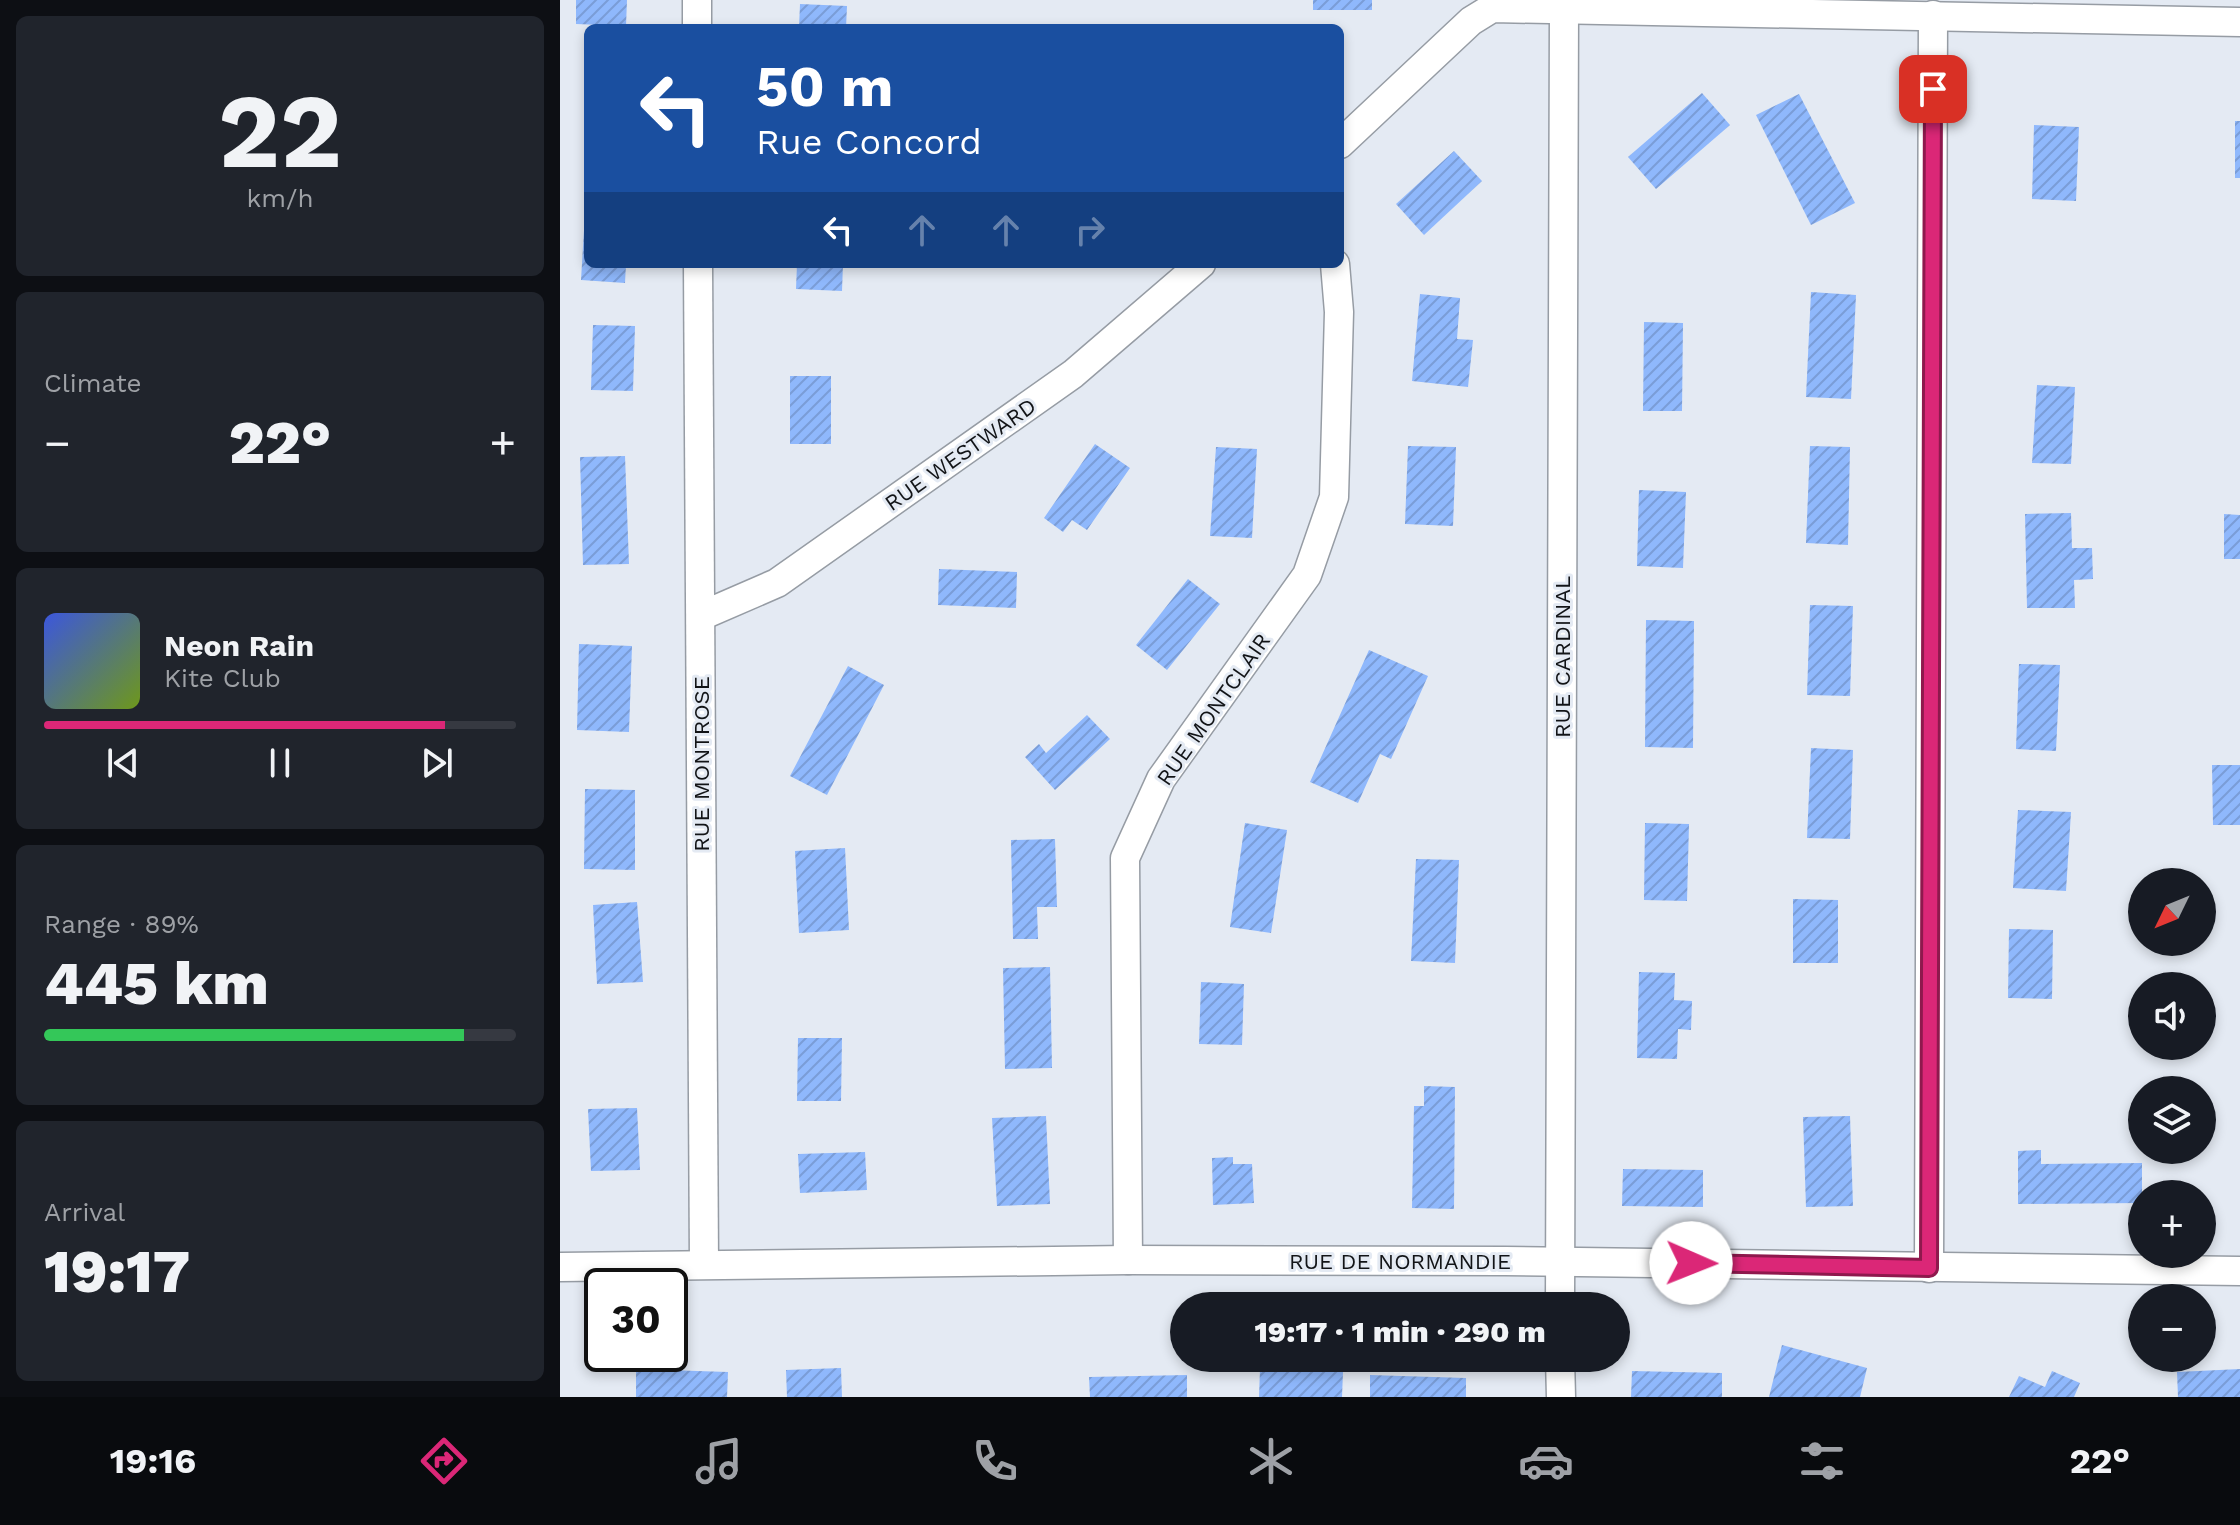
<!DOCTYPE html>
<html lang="en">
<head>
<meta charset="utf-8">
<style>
	:root { --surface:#171b24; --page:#20242c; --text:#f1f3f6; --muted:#9ea1a6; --line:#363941; --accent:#db2777 }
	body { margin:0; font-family:"Work Sans",sans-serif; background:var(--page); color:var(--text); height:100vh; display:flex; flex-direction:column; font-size:30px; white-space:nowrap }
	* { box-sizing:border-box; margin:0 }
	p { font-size:26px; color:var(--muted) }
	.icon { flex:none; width:44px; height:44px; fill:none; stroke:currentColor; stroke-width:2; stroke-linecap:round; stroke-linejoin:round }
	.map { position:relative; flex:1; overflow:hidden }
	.panel { display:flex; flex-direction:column; gap:16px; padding:16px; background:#0d0f14; width:560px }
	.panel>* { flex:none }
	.hud { position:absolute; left:24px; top:24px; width:760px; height:244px; border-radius:12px; box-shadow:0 4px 12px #0003; background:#1a4fa0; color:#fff; overflow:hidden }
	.needle { width:52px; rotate:227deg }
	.tools { position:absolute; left:1568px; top:868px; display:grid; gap:16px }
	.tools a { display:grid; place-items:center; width:88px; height:88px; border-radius:50%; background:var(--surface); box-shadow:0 4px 12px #0003; font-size:40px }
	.speed { position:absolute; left:24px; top:1268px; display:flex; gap:16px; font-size:40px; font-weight:700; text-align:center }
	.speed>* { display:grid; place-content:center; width:104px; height:104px; border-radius:50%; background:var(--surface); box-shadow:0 4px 12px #0003; line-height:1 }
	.speed .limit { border:4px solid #111; border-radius:12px; background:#fff; color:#111 }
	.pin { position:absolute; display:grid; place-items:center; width:68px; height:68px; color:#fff; margin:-34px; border-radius:16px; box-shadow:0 4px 12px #0006 }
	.me { position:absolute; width:88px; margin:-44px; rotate:91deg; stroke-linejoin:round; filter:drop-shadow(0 0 6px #0008) }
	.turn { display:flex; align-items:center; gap:28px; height:168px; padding:0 40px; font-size:36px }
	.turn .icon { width:104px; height:104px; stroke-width:2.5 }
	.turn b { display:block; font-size:56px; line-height:68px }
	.lanes { display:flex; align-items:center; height:76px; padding:0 40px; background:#0003; justify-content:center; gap:40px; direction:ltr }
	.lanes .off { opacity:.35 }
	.big { font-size:60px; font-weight:800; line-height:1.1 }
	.panel .widget { flex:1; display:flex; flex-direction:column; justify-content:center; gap:12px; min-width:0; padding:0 28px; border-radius:12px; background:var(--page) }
	.panel .dial { align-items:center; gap:0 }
	.dial b { font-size:104px; line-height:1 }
	.song { display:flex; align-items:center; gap:24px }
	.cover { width:96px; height:96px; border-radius:12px; background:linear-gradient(135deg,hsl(230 70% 55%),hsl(80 70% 35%)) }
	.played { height:8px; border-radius:4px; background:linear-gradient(90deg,var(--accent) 85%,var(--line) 85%) }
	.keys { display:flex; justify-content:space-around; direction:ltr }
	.heat { display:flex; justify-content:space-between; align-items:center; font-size:44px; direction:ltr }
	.charge { height:12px; border-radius:6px; background:linear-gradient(90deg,#34c759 89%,var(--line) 0) }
	.trip { position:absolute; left:610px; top:1292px; width:460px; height:80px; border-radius:40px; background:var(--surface); box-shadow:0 4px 12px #0003; font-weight:800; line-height:80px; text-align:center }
	.tabs { display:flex; height:128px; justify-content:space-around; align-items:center; background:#090b0e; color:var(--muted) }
	.tabs .icon { width:56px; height:56px }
	.tabs .selected { color:var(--accent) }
	.tabs b { font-size:36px; color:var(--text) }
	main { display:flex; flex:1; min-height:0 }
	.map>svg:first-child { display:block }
	.building { fill:url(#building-hatch) }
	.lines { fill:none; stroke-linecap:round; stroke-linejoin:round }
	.minor-casing { stroke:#969ca4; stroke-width:31 }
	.minor { stroke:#fff; stroke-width:28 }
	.route-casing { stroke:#8e194d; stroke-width:20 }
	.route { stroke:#db2777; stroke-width:14 }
	.labels { text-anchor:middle; stroke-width:6; stroke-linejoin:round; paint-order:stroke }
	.street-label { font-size:22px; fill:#121417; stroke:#e4eaf3 }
</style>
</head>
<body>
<main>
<section class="panel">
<div class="widget dial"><b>22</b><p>km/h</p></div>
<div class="widget"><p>Climate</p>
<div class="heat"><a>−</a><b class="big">22°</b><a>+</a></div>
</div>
<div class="widget">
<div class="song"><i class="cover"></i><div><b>Neon Rain</b><p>Kite Club</p></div></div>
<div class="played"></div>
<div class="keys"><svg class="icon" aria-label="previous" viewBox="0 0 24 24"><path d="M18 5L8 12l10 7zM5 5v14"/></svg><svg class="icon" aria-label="pause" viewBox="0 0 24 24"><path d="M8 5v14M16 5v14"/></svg><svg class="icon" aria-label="next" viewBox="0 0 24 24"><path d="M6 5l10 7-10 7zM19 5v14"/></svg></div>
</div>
<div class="widget"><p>Range · 89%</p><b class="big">445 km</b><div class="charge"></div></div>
<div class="widget"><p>Arrival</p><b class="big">19:17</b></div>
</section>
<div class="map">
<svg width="1680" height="1397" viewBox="0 0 1680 1397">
	<defs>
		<pattern id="building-hatch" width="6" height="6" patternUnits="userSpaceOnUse" patternTransform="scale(2)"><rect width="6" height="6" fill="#8fb8fc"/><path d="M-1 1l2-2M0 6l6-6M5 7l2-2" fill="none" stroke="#7a9dd7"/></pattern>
	</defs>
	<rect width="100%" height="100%" fill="#e4eaf3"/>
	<g class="building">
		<path d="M16,0H67L66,26L16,24Z"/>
		<rect x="753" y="0" width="59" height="10"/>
		<path d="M240,4L287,6L286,28H239Z"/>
		<path d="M1142,93L1170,125L1096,189L1068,157Z"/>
		<path d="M1239,94L1295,203L1251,225L1196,115Z"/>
		<rect x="1675" y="121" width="5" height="57"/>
		<path d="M1474,125L1519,127L1516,201L1472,199Z"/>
		<path d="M894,151L922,181L864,235L836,204Z"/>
		<path d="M26,197H28V264H66L65,283L21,280Z"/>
		<path d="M237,264H283L282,291L236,289Z"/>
		<path d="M1251,292L1296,295L1291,399L1246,397Z"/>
		<path d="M860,294L900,298L897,339L913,340L908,387L852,381Z"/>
		<path d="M1084,322L1123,323L1122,411H1083Z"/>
		<path d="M33,325L75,326L73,391L31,390Z"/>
		<rect x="230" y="376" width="41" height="68"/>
		<path d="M1477,385L1515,387L1511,464L1472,463Z"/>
		<path d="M535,444L570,468L527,530L512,520L503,532L484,518Z"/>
		<path d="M848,446L896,447L893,526L845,524Z"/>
		<path d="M1250,446L1290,447L1288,545L1246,543Z"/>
		<path d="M656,447L697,449L692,538L650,536Z"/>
		<path d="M65,456L69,564L23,565L20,457Z"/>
		<path d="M1079,490L1126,492L1123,568L1077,566Z"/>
		<path d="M1511,513L1512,548H1532L1533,579L1514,580L1515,608H1467L1465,514Z"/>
		<path d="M1664,514L1680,515V559H1664Z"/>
		<path d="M379,569L457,572L456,608L378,605Z"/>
		<path d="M628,579L660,604L607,670L576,645Z"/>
		<path d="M1250,605L1293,606L1290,696L1247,695Z"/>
		<path d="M1086,620L1134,621L1133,748L1085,747Z"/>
		<path d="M19,644L72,646L69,732L17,730Z"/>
		<path d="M809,650L868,676L831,759L820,754L798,803L750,782Z"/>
		<path d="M1459,664L1500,665L1496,751L1456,749Z"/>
		<path d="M288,666L324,685L267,795L230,776Z"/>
		<path d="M527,715L550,739L495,790L465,757L479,744L486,753Z"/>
		<path d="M1251,748L1293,750L1290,839L1247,838Z"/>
		<path d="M1652,765H1680V825H1653Z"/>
		<path d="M25,789L75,790V870L24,869Z"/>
		<path d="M1458,810L1511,812L1506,891L1453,888Z"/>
		<path d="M685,823L727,830L711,933L670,927Z"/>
		<path d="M1085,823L1129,824L1127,901L1084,900Z"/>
		<path d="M495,839L497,907H477L478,939H453L451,840Z"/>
		<path d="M285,848L289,930L239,933L235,851Z"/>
		<path d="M856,859L899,860L895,963L851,961Z"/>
		<path d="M1233,899L1278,900V963H1233Z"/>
		<path d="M77,902L83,982L37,984L33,905Z"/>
		<path d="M1449,929L1493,930L1492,999L1448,998Z"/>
		<path d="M490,967L492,1068L445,1069L443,968Z"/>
		<path d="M1079,972L1115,973L1114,1000L1132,1001L1131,1030L1118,1029L1117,1059L1077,1058Z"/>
		<path d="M641,982L684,984L682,1045L639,1044Z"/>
		<path d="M238,1038H282L281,1101H237Z"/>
		<path d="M864,1086L895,1087L894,1209L852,1208L854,1106H864Z"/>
		<path d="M77,1108L80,1170L31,1171L28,1109Z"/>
		<path d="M486,1116L490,1204L437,1206L432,1118Z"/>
		<path d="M1290,1116L1293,1206L1246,1207L1243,1117Z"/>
		<path d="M1481,1150V1164L1582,1163V1203L1458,1204V1151Z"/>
		<path d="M305,1152L307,1190L240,1193L238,1154Z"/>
		<path d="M673,1157V1164H692L694,1203L653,1205L652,1158Z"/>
		<path d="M1063,1169L1143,1170V1207L1062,1206Z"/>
		<path d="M1222,1345L1307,1368L1300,1397H1209Z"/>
		<path d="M281,1368L282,1397H227L226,1370Z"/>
		<path d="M76,1369L168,1372L167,1397H76Z"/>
		<path d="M700,1369L783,1372L782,1397H699Z"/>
		<path d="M1680,1369V1397H1618L1617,1372Z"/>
		<path d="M1072,1371L1162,1373V1397H1071Z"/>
		<path d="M1492,1371L1520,1383L1514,1397H1449L1459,1376L1485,1387Z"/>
		<path d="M627,1375V1397H530L529,1377Z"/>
		<path d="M810,1375L906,1378V1397H810Z"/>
	</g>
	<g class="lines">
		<defs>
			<g id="minor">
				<path d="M137,0V28"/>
				<path d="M780,144L911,21L932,8L1680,22"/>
				<path d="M138,264L144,1264"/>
				<path d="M141,616L217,583L513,374L641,264"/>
				<path d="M568,1260L565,858L601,779L747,575L774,497L779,312L775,264"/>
				<path d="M0,1267L568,1260L945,1261L1680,1271"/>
				<path d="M1369,1268L1373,15"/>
				<path d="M1000,1306L1004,8"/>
				<path d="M1000,1358L1001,1397"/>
			</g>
		</defs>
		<use href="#minor" class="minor-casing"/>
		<use href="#minor" class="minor"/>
	</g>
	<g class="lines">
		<defs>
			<path id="route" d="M1131,1263L1369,1268L1373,89"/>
		</defs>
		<use href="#route" class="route-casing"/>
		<use href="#route" class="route"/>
	</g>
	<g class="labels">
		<g class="street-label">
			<text transform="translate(400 454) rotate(-35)" y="8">RUE WESTWARD</text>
			<text transform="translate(1002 657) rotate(-90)" y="8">RUE CARDINAL</text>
			<text transform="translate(653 709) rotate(-55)" y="8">RUE MONTCLAIR</text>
			<text transform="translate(141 764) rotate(-90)" y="8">RUE MONTROSE</text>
			<text x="840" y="1269">RUE DE NORMANDIE</text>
		</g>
	</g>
</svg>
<div class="tools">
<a><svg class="needle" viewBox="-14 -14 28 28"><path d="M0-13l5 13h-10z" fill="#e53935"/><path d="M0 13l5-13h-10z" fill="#9ea1a6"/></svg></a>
<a><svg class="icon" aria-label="sound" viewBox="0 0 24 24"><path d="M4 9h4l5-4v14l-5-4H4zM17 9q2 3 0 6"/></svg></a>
<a><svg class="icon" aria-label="layers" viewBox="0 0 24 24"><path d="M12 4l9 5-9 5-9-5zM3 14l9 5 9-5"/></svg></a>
<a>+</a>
<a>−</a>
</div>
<div class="speed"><div class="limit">30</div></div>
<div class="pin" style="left:1373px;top:89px;background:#d93025"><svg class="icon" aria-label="arrive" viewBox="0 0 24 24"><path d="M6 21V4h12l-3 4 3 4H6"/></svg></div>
<svg class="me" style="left:1131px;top:1263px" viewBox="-20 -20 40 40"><circle r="19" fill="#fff"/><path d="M0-13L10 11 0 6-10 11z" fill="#db2777"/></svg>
<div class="trip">19:17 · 1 min · 290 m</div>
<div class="hud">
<div class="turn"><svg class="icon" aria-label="left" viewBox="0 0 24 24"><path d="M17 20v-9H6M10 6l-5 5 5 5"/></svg><div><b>50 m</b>Rue Concord</div></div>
<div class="lanes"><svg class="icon" aria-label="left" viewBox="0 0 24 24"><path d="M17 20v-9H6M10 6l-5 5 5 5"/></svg><svg class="icon off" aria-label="ahead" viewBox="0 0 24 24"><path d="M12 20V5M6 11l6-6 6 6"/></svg><svg class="icon off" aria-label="ahead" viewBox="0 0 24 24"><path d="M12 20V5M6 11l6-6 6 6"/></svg><svg class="icon off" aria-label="right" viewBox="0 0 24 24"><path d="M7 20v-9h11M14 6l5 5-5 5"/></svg></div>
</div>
</div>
</main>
<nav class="tabs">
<b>19:16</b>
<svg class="icon selected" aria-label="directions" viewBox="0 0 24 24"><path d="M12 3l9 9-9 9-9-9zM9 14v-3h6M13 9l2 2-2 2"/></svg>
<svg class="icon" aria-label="music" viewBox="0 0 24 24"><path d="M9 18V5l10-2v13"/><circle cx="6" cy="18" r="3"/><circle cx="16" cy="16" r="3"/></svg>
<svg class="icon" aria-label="phone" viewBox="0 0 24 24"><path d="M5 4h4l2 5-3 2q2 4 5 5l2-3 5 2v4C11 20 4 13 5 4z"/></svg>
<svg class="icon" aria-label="climate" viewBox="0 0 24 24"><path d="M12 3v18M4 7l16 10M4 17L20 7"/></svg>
<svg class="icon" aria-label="car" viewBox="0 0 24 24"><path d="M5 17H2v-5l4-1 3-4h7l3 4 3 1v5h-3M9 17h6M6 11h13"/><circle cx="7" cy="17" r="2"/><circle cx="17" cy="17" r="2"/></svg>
<svg class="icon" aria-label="filters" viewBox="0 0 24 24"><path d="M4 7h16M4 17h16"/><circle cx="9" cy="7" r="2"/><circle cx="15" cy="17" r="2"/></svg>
<b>22°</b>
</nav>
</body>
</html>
